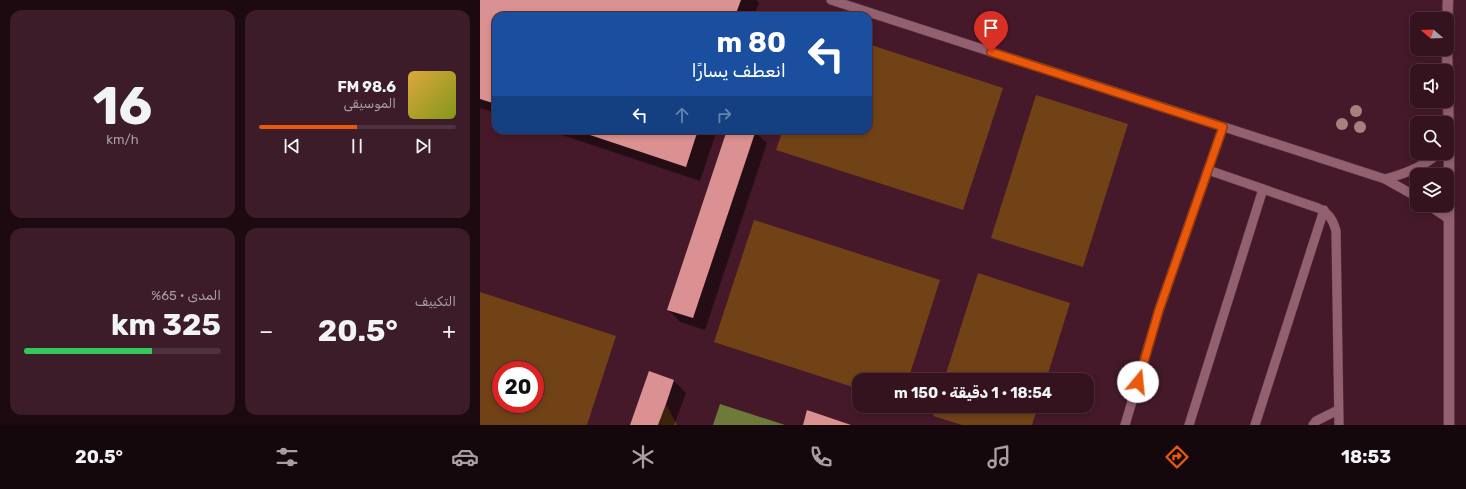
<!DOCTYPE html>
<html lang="ar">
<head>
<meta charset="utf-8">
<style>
	:root { --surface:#34131f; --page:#3c1c28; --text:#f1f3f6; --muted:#a99ea4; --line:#4e323d; --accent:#ea580c }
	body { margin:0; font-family:Rubik,"Noto Sans Arabic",sans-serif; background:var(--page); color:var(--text); direction:rtl; height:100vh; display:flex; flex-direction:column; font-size:15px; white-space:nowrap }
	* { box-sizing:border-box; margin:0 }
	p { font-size:13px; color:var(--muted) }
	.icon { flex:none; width:22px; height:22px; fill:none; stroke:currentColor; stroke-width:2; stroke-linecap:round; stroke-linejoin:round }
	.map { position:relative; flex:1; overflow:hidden; direction:ltr }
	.drawer { display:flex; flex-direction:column; gap:10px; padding:10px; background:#1d0a11; width:480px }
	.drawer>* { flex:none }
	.top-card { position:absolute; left:12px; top:12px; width:380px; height:122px; border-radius:12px; box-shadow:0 2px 6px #0003,0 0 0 1px var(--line); direction:rtl; background:#1a4fa0; color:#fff; overflow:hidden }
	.needle { width:26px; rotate:289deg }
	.buttons { position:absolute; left:930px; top:12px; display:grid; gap:8px }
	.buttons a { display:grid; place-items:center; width:44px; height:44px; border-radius:8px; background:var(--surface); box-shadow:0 2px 6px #0003,0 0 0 1px var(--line); font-size:20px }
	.speed { position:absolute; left:12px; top:361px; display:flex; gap:8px; font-size:20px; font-weight:700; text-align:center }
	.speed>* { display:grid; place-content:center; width:52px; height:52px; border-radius:50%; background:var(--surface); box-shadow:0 2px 6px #0003,0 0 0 1px var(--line); line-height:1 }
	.speed .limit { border:6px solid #d22; background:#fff; color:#111 }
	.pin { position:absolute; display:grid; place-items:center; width:34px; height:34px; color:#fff; margin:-41px -17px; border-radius:50% 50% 50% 0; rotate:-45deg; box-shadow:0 0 4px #0007 }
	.pin .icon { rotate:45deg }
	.me { position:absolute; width:44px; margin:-22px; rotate:17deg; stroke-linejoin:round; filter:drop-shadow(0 0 3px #0008) }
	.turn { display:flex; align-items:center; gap:14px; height:84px; padding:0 20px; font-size:18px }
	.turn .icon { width:52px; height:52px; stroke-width:2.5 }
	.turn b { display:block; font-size:28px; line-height:34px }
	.lanes { display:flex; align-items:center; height:38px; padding:0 20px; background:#0003; justify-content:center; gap:20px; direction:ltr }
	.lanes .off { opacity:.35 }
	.big { font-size:30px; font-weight:700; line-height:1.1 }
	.drawer .card { flex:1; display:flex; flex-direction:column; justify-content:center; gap:6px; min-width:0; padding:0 14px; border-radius:12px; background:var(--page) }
	.drawer .dial { align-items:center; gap:0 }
	.dial b { font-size:52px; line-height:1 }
	.song { display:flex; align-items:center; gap:12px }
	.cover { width:48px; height:48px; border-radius:6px; background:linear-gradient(135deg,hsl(40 70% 55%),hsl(70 70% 35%)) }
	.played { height:4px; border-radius:2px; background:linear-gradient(90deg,var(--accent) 50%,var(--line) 50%) }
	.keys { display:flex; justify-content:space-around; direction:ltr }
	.heat { display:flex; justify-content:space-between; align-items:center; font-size:22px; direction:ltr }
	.charge { height:6px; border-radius:3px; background:linear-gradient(90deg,#34c759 65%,var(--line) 0) }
	.drawer .tiles { flex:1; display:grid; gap:10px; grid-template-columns:repeat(2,1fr) }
	.trip { position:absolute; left:372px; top:373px; width:242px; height:40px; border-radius:12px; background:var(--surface); box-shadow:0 2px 6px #0003,0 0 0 1px var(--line); font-weight:700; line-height:40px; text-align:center; direction:rtl }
	.menu { display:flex; height:64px; justify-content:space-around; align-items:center; background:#15080c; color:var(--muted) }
	.menu .icon { width:28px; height:28px }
	.menu .selected { color:var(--accent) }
	.menu b { font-size:18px; color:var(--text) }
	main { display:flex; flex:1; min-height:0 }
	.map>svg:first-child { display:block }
	.green { fill:#724217; fill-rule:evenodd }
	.water { fill:#6d7a3a }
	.shadow { fill:#0007 }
	.building { fill:#db9192 }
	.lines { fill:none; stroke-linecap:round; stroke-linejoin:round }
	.service-casing { stroke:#5e3948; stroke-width:10 }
	.secondary-casing { stroke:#5e3948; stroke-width:12 }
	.service { stroke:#936070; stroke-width:9 }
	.secondary { stroke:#936070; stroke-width:10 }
	.tree { fill:#a7827c }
	.route-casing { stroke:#983908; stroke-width:10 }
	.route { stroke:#ea580c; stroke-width:7 }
</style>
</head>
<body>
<main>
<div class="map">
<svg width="986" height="425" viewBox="0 0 986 425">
	<rect width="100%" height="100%" fill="#451929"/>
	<g class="green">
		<path d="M388,44L523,88L483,210L296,150L303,130H388Z"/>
		<path d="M556,95L648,124L603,267L511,238Z"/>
		<path d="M274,220L460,280L428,380H379V389L234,342Z"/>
		<path d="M498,273L590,303L566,380H464Z"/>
		<path d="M0,292L136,336L107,425H0ZM21,370H55V404H21Z"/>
		<path d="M186,404L197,425H178Z"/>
		<path d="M456,406H558L552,425H482L453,416Z"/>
	</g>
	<path class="water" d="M240,404L305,425H233Z"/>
	<g class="shadow">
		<path d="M0,0H276L279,3L274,16H16V113L0,108Z"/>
		<path d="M67,130H237L220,181Z"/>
		<path d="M249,130H273L287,143L225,330L200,322L188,310Z"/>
		<path d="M170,372L194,381L206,393L194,425H151Z"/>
	</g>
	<g class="building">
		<path d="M0,0H261L255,16H16V104L0,99Z"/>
		<path d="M95,130H218L206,167Z"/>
		<path d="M247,130H276L213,318L187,310Z"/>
		<path d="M169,371L194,380L186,404L178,425H150Z"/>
		<path d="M327,410L371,425H323Z"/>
	</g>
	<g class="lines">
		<defs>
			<g id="service">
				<path d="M351,0L905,179L937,197"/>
				<path d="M728,170L838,208C849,213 853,220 856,231L859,425"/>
				<path d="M905,179C925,174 943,167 959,153"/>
				<path d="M948,205L969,219"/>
				<path d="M645,425L679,310L743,127"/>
				<path d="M709,425L783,189"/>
				<path d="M775,425L844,210"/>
				<path d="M833,425L836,421L858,410"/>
			</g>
			<g id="secondary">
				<path d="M967,29L968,0"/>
				<path d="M967,49L969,144V425"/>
			</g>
		</defs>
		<use href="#service" class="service-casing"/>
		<use href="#secondary" class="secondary-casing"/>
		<use href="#service" class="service"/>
		<use href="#secondary" class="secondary"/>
	</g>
	<g class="tree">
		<circle cx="876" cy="111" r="6"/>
		<circle cx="862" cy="124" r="6"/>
		<circle cx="880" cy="127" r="6"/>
	</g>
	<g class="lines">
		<defs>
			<path id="route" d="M511,52L743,127L679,310L658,382"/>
		</defs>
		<use href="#route" class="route-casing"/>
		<use href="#route" class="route"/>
	</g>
</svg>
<div class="buttons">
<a><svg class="needle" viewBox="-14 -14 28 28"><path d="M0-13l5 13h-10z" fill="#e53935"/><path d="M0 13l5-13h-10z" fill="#a99ea4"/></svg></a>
<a><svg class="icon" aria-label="sound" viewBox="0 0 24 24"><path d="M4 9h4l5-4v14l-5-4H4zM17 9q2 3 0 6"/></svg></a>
<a><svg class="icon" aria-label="search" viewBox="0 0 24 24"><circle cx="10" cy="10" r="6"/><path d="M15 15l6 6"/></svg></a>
<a><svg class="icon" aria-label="layers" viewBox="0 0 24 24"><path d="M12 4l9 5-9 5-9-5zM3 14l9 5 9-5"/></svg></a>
</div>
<div class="speed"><div class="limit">20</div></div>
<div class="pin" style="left:511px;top:52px;background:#d93025"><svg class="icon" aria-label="arrive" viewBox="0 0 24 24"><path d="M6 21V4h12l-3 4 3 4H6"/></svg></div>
<svg class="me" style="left:658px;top:382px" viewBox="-20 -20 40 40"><circle r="19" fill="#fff"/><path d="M0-13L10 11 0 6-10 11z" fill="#ea580c"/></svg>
<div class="trip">18:54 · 1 دقيقة · 150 m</div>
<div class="top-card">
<div class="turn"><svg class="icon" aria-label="left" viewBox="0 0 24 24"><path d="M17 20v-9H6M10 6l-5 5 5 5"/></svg><div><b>80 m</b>انعطف يسارًا</div></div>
<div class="lanes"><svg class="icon" aria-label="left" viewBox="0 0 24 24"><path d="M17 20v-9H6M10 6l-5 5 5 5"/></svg><svg class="icon off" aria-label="ahead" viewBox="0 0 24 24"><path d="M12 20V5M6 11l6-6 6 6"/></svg><svg class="icon off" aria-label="right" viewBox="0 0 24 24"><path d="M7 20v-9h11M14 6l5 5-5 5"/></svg></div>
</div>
</div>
<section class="drawer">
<div class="tiles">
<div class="card">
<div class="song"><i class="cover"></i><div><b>98.6 FM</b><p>الموسيقى</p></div></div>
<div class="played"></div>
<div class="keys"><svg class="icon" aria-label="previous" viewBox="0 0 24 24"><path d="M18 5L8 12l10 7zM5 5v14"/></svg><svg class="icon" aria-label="pause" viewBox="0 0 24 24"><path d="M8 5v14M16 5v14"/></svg><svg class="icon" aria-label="next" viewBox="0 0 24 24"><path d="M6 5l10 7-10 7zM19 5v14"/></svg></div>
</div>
<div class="card dial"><b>16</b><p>km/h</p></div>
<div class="card"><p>التكييف</p>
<div class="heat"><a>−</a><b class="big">20.5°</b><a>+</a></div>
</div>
<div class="card"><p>المدى · 65%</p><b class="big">325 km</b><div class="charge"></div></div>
</div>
</section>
</main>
<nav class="menu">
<b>18:53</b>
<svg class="icon selected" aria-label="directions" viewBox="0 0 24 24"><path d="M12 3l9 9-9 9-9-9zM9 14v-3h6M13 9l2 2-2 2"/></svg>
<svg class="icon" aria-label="music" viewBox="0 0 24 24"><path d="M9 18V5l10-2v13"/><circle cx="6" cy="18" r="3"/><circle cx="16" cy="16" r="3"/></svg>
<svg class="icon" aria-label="phone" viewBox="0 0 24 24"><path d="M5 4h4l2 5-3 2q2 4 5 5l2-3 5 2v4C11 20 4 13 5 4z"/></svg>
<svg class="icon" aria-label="climate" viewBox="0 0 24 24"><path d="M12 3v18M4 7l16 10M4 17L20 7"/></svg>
<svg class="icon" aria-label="car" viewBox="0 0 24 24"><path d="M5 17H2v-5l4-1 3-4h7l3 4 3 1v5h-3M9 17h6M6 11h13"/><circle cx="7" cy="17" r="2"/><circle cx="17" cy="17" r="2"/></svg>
<svg class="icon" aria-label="filters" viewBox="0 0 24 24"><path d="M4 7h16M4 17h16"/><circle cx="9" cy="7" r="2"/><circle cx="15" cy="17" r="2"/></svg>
<b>20.5°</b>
</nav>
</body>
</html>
